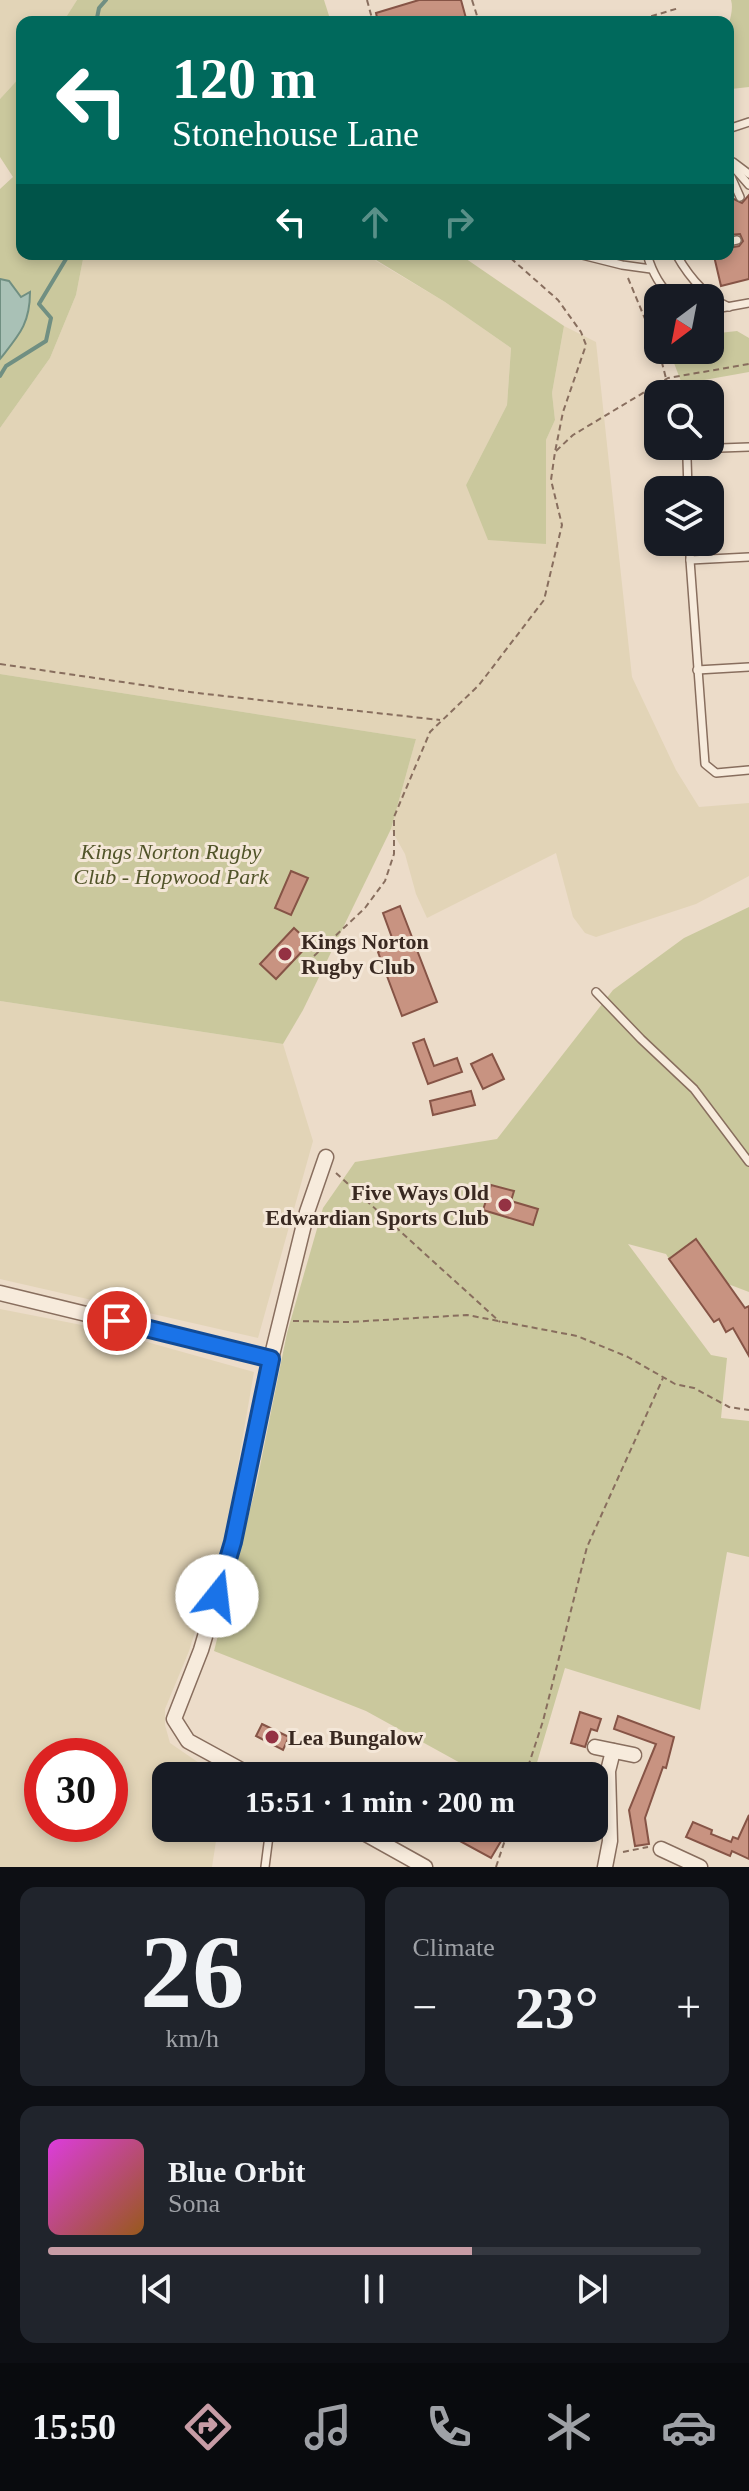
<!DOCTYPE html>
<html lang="en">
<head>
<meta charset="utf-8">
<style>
	:root { --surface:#171b24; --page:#20242c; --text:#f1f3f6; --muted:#9ea1a6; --line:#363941; --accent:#c79ca5 }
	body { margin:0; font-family:Georgia,serif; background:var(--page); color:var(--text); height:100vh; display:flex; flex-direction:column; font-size:30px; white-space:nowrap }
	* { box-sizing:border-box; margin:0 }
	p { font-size:26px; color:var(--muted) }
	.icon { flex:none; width:44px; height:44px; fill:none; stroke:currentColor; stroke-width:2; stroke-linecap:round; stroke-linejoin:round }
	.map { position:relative; height:1867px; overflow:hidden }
	.panel { display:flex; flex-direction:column; gap:20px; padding:20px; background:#0d0f14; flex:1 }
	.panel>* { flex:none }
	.top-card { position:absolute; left:16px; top:16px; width:718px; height:244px; border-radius:16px; box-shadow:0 4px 12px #0003; background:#00695c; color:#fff; overflow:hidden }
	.needle { width:52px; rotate:212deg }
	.controls { position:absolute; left:644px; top:284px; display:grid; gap:16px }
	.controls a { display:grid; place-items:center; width:80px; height:80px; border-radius:16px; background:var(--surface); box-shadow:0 4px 12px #0003; font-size:40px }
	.speed { position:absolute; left:24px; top:1738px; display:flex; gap:16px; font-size:40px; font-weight:700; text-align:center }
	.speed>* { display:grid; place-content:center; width:104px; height:104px; border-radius:50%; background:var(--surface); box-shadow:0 4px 12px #0003; line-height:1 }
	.speed .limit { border:12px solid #d22; background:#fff; color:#111 }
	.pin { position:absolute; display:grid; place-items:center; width:68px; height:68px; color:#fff; margin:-34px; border:4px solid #fff; border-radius:50%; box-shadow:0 2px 8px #0007 }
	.me { position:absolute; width:88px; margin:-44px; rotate:16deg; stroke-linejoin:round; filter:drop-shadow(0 0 6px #0008) }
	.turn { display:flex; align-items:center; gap:28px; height:168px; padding:0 24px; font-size:36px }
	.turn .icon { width:104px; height:104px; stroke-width:2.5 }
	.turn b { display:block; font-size:56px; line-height:68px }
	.lanes { display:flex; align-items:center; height:76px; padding:0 24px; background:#0003; justify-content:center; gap:40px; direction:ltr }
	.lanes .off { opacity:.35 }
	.big { font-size:60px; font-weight:700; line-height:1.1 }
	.panel .card { flex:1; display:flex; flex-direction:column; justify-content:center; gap:12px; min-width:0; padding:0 28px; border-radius:16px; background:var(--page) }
	.panel .dial { align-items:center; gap:0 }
	.dial b { font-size:104px; line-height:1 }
	.song { display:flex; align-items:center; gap:24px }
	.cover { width:96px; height:96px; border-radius:12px; background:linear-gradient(135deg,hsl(300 70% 55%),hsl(30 70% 35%)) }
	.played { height:8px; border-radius:4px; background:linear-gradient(90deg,var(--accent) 65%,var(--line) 65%) }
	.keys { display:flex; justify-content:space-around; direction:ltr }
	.heat { display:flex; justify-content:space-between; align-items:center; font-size:44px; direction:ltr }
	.panel .tiles { flex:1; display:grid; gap:20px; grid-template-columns:1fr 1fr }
	.card:last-child { grid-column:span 2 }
	.trip { position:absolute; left:152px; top:1762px; width:456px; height:80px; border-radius:16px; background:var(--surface); box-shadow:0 4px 12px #0003; font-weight:700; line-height:80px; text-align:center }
	.dock { display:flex; height:128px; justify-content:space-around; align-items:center; background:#090b0e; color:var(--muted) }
	.dock .icon { width:56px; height:56px }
	.dock .active { color:var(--accent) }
	.dock b { font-size:36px; color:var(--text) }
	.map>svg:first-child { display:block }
	.farmland { fill:#e2d4b7; fill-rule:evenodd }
	.green { fill:#cac89d }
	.water { fill:#a9c1b6; stroke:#708f82; stroke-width:2 }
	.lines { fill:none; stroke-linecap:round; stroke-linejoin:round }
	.stream { stroke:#708f82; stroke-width:4 }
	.building { fill:#c89381; stroke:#865446; stroke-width:2 }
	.lane-casing { stroke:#886e5e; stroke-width:10 }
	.street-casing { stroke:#886e5e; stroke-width:17 }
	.path { stroke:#886e5e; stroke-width:2; stroke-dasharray:6 4; stroke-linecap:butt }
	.lane { stroke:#f7ebdc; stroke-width:7 }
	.street { stroke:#f7ebdc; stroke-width:14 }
	.route-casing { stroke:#114b97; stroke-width:20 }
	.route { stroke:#1a73e8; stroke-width:14 }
	.poi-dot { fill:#943243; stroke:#f4e7d8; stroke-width:3 }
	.labels { text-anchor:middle; stroke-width:6; stroke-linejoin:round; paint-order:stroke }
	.park-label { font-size:22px; font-style:italic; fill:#515429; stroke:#f4e7d8 }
	.poi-label { font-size:22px; font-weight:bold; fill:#392921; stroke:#f4e7d8; text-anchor:start }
</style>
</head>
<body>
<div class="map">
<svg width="749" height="1867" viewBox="0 0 749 1867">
	<rect width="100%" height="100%" fill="#ecdcc9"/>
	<g class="farmland">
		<path d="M0,0H77L63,22H22V75L0,99Z"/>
		<path d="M84,254H371L376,261L445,302L511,348L507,405L466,485L546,543V440L555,420L552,393L564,326L596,342L632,677L676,770L699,807L749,803V876L696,904L596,937L585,933L573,917L556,853L427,918L416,894L405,854L391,829L416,739L0,674V428L50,358L76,295Z"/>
		<path d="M0,1001L283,1044L313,1141L258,1338L0,1279Z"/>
		<path d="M0,1309L97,1328L254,1372L227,1528L189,1651L165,1709V1725L170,1743L218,1776H166V1828H218L212,1867H0ZM110,1756V1824H42V1756Z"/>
	</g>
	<g class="green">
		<path d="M77,0H324L331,22H63Z"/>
		<path d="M731,0H749V87L731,89C727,71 726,50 728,31C729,20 734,10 731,0Z"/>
		<path d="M22,75V254H84L76,295L50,358L0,428V189L13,177L0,157V99Z"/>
		<path d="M371,254H459L564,326L552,393L555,420L546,440V544L488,540L466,485L507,405L511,348L445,302L376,260Z"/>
		<path d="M737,331L749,338V372L682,384L669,350H710V334Z"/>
		<path d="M0,674L416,739L391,829L303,1010L283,1044L0,1001Z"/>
		<path d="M749,907V1292L728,1284L696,1240L669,1259L666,1254L628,1244L711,1355L727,1358L721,1418L749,1421V1557L727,1552L700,1710L565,1668L533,1776H484L366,1711L214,1651L256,1486L287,1333L323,1208L355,1162L497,1139L613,990L684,938Z"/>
	</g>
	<path class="water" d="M0,279L9,281L21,297L30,292C30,324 19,335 0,359Z"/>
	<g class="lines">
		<g class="stream">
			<path d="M89,22L97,18L99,8L106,0"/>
			<path d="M0,376L6,366L46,341L51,318L39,304L69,254"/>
		</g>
	</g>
	<g class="building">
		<path d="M419,0H461L467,22H378L376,13Z"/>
		<path d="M749,195V279L721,286L714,256L728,254V248L739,246L743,241L740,234L728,235V200L734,199L742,203Z"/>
		<path d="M291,871L308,878L291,915L275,908Z"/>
		<path d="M400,906L437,1002L402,1016L378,952L395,946L383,913Z"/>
		<path d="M294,928L310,943L276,979L260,964Z"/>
		<path d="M424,1039L434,1066L457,1058L462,1072L428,1084L413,1043Z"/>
		<path d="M492,1054L504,1079L483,1089L471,1064Z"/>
		<path d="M471,1091L475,1105L433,1115L430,1101Z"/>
		<path d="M491,1185L514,1191L511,1201L538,1209L533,1225L483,1210Z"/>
		<path d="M696,1239L745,1308L749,1306V1356L733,1328L726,1332L719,1319L714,1322L669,1259Z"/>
		<path d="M580,1712L601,1719L597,1731L591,1729L585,1747L571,1743Z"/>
		<path d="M618,1716L674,1737L666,1768L663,1767L645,1818L649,1844L635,1846L629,1810L656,1744L614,1729Z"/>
		<path d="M262,1724L289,1737L283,1750L256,1736Z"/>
		<path d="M749,1815V1859L732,1851L730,1856L686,1837L693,1822L712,1830L711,1834L731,1842L733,1837L738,1839Z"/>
		<path d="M436,1828H502L499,1833L504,1836L491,1858Z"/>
	</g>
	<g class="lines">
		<defs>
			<g id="lane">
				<path d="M728,129L749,122"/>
				<path d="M728,161L749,185"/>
				<path d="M733,162L749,174"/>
				<path d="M728,170L740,197"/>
				<path d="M728,242L737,240"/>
				<path d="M578,254L622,265L651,269"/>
				<path d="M647,254C652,272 659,286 673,298"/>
				<path d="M676,254C689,277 705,297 729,307"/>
				<path d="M710,310L749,303"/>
				<path d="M688,490L687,459L692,449L749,447"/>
				<path d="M690,542V560L749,557"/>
				<path d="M690,560L705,764L716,773L749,770"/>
				<path d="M697,670L749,667"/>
				<path d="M596,992L641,1039L694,1089L749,1162"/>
				<path d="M265,1867L270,1828"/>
			</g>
			<g id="street">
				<path d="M0,1293L271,1359"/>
				<path d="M595,1747L634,1755"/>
				<path d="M252,1776L188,1741L174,1719L201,1650L233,1542L271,1359L307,1212L326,1157"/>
				<path d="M355,1828L425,1867"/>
				<path d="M661,1849L700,1867"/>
				<path d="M605,1867L610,1841L608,1771L613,1751"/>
			</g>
		</defs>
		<use href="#lane" class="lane-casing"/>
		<use href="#street" class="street-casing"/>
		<g class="path">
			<path d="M367,0L373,22"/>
			<path d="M472,0L479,22"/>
			<path d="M632,22L679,8"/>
			<path d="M628,278L660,355L670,394"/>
			<path d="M556,451L573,435L668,378L749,364"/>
			<path d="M0,664L197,693L440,720"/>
			<path d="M314,956L365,908L385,881L394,854V817L430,732L479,685L544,600L562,525L551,480L555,452L563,412L586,345L581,332L558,300L506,254"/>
			<path d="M336,1173L500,1322"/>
			<path d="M293,1321L349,1322L467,1315L577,1336L628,1357L675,1384L694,1388L729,1407L749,1410"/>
			<path d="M525,1776L543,1721L587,1547L663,1378"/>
			<path d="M623,1852L648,1847"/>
			<path d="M496,1867L509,1828"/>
		</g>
		<use href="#lane" class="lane"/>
		<use href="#street" class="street"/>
	</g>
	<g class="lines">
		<defs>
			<path id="route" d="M117,1321L271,1359L233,1542L217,1596"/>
		</defs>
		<use href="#route" class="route-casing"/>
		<use href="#route" class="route"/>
	</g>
	<g class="poi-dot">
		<circle cx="285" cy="954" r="8"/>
		<circle cx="505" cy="1205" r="8"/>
		<circle cx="272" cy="1737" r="8"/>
	</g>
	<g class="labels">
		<g class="park-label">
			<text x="171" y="859">Kings Norton Rugby<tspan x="171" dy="25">Club - Hopwood Park</tspan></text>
		</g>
		<g class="poi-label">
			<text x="301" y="949">Kings Norton<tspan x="301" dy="25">Rugby Club</tspan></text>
			<text x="489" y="1200" text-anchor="end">Five Ways Old<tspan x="489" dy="25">Edwardian Sports Club</tspan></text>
			<text x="288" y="1745">Lea Bungalow</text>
		</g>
	</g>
</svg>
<div class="controls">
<a><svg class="needle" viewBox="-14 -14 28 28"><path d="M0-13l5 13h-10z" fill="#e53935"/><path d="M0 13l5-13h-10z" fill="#9ea1a6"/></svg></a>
<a><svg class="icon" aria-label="search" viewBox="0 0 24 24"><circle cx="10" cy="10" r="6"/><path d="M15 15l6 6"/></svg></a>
<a><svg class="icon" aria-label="layers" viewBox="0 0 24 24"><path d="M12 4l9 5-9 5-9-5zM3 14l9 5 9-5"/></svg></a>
</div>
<div class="speed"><div class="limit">30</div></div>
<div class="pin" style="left:117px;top:1321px;background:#d93025"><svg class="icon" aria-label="arrive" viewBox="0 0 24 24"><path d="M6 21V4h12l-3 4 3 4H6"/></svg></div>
<svg class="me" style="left:217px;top:1596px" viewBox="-20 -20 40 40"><circle r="19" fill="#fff"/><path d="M0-13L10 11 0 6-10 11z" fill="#1a73e8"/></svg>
<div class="trip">15:51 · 1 min · 200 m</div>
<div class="top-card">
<div class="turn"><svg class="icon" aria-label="left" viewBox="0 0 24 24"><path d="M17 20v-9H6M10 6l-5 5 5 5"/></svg><div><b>120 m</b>Stonehouse Lane</div></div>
<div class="lanes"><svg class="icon" aria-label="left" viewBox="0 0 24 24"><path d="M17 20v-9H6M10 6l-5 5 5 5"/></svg><svg class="icon off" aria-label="ahead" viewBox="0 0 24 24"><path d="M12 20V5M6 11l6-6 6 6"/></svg><svg class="icon off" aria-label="right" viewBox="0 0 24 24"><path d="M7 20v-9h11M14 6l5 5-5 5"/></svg></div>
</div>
</div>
<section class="panel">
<div class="tiles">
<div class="card dial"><b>26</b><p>km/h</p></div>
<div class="card"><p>Climate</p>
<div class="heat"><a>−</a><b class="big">23°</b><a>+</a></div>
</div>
<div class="card">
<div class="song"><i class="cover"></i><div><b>Blue Orbit</b><p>Sona</p></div></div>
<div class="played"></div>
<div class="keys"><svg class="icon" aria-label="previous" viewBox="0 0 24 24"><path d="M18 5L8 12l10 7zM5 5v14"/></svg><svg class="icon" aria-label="pause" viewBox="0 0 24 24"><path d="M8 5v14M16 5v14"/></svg><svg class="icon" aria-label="next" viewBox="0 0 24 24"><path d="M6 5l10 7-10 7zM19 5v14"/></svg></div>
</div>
</div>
</section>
<nav class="dock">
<b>15:50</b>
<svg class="icon active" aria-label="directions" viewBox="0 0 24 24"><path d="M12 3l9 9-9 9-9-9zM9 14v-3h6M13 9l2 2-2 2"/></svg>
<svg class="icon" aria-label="music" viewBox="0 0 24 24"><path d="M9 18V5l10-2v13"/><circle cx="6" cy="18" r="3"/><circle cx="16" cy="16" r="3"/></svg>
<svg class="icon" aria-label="phone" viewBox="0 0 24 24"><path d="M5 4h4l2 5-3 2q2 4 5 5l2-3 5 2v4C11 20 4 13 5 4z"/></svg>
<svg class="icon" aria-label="climate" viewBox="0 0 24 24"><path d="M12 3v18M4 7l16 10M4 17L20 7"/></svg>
<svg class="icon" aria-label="car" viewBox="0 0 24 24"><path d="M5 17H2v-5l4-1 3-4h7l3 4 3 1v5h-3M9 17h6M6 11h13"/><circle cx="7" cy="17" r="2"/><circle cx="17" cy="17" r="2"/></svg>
</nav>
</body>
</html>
